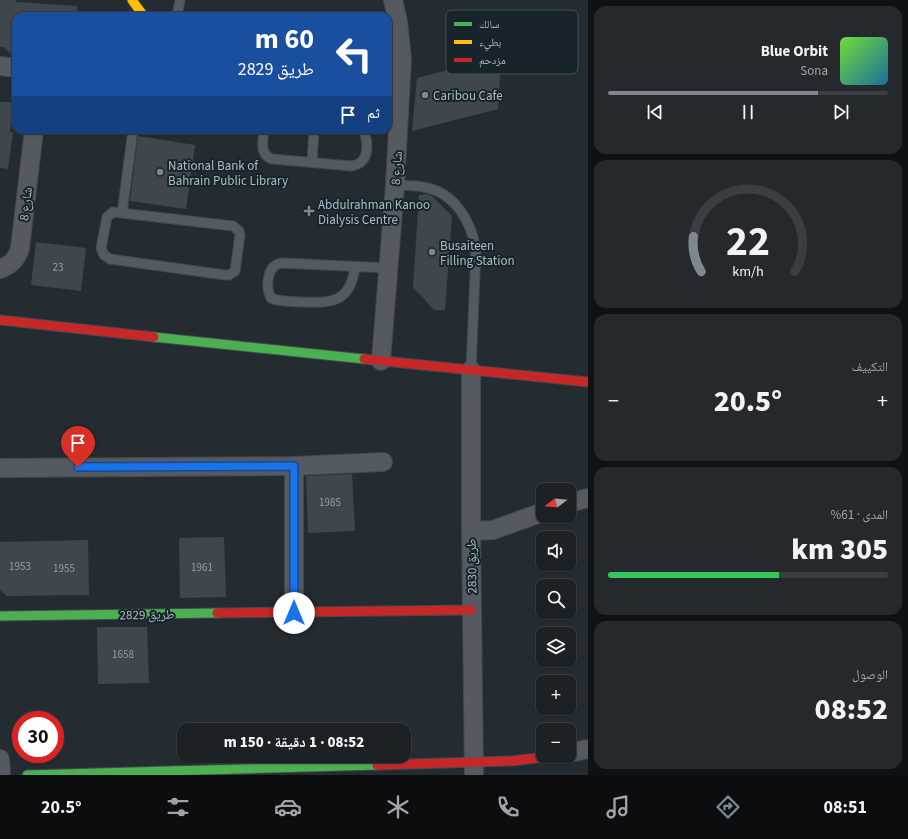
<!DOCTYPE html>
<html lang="ar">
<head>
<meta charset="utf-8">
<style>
	:root { --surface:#1c2125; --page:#25292d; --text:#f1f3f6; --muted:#a0a3a7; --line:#3a3e42; --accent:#7d8891 }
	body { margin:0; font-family:"Source Sans 3","Noto Naskh Arabic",sans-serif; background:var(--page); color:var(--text); direction:rtl; height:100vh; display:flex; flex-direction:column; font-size:15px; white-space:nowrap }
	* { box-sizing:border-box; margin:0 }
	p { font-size:13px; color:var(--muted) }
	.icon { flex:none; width:22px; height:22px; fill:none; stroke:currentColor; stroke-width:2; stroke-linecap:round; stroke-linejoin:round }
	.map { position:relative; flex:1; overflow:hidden; direction:ltr }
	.side { display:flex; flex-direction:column; gap:6px; padding:6px; background:#0f1214; width:320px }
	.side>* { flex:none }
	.top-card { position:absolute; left:12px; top:12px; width:380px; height:122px; border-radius:12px; box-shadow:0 1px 3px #0004,0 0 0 1px var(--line); direction:rtl; background:#1a4fa0; color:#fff; overflow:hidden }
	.needle { width:26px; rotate:254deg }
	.tools { position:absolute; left:536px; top:483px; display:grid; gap:8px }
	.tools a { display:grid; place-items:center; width:40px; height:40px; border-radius:8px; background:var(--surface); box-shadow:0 1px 3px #0004,0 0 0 1px var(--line); font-size:20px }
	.speed { position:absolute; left:12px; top:711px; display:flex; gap:8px; font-size:20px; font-weight:700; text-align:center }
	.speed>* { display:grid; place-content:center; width:52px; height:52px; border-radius:50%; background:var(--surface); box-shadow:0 1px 3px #0004,0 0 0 1px var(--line); line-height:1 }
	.speed .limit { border:6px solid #d22; background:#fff; color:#111 }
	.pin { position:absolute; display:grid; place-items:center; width:34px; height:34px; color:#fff; margin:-41px -17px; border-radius:50% 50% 50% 0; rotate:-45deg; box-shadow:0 0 4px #0007 }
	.pin .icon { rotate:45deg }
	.me { position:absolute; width:44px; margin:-22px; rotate:0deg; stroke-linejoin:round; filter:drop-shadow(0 0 3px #0008) }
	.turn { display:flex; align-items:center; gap:14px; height:84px; padding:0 12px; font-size:18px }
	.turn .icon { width:52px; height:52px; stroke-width:2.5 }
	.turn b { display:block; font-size:28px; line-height:34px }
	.then { display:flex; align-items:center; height:38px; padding:0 12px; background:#0003; gap:8px; font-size:15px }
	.big { font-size:30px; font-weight:800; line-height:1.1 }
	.side .card { flex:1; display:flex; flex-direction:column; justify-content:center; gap:6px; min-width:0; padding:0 14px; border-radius:12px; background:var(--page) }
	.side .dial { align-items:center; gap:0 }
	.dial svg { height:104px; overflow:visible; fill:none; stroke:var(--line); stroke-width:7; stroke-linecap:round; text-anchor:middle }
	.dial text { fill:var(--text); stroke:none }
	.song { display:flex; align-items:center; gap:12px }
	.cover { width:48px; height:48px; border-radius:6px; background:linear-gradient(135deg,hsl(100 70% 55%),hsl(200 70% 35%)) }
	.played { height:4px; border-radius:2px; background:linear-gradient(90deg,var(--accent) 75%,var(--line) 75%) }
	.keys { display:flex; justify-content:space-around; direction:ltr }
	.heat { display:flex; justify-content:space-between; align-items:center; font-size:22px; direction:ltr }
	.charge { height:6px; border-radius:3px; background:linear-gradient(90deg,#34c759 61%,var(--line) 0) }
	.trip { position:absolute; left:177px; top:723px; width:234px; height:40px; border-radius:12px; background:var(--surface); box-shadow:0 1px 3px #0004,0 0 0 1px var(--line); font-weight:800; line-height:40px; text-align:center; direction:rtl }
	.menu { display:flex; height:64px; justify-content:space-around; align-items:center; background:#0b0d0f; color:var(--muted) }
	.menu .icon { width:28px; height:28px }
	.menu .selected { color:var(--accent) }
	.menu b { font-size:18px; color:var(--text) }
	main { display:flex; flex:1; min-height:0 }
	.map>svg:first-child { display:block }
	.building { fill:#3f474c }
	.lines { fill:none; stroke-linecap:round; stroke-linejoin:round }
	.lane-casing { stroke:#42494e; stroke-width:11 }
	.street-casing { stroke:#42494e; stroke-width:20 }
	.fast-casing { stroke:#42494e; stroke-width:11 }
	.slow-casing { stroke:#42494e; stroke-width:11 }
	.jam-casing { stroke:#42494e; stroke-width:11 }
	.lane { stroke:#545a60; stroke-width:9 }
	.street { stroke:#545a60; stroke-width:18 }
	.fast { stroke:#4caf50; stroke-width:9 }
	.slow { stroke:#ffc107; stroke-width:9 }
	.jam { stroke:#c62828; stroke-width:9 }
	.route-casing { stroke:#114b97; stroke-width:10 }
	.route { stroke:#1a73e8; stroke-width:7 }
	.poi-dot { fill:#7d8891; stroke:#18242b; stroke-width:1.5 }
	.labels { text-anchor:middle; stroke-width:4; stroke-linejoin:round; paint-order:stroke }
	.number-label { font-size:11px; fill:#919da6 }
	.poi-label { font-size:13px; fill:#acbac4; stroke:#18242b; text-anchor:start }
	.street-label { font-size:13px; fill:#acbac4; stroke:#18242b }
	.key { fill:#18242b; stroke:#445159; stroke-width:1 }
	.key-label { font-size:11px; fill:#acbac4 }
</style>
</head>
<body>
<main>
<section class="side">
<div class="card">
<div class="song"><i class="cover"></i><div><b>Blue Orbit</b><p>Sona</p></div></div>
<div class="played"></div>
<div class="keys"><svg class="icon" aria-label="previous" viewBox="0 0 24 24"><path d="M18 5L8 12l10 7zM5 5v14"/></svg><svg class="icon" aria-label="pause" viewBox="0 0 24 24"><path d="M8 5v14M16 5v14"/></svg><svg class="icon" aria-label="next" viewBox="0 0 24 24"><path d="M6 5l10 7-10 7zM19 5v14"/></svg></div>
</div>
<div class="card dial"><svg viewBox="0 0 100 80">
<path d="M14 69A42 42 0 1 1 86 69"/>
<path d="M14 69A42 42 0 0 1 8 42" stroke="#7d8891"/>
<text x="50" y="56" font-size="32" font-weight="700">22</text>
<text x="50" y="72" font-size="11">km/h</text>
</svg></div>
<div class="card"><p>التكييف</p>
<div class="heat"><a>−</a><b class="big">20.5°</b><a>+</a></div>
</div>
<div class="card"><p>المدى · 61%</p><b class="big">305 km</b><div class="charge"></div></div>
<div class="card"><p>الوصول</p><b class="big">08:52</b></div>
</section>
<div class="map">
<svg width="588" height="775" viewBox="0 0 588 775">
	<rect width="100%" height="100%" fill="#252c31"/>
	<g class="building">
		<path d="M0,0H16V2L77,6V16H16V57H14L4,47H0Z"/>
		<path d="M501,56L498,109L412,131L417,78Z"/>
		<path d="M0,102H13L10,132L13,133L8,169L0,168Z"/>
		<path d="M138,136L195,145L186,209L130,201Z"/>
		<path d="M427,194L432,196L452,216L445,310H434L413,287L419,195Z"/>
		<path d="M36,242L86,248L81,291L31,285Z"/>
		<path d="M352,474L355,531L308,533L306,476Z"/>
		<path d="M224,537L226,597L180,598L179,538Z"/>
		<path d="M88,540L89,595L7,596L0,590V542Z"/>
		<path d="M97,627H147L149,683L98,684Z"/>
	</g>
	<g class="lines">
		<defs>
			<g id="lane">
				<path d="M177,16L180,0"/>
				<path d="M264,130C263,141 259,154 272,159L351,166C355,165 359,165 362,161C369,154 368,137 362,130"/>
				<path d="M312,162L314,130"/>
				<path d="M395,185C404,186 414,185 423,187C455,192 471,221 476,250L471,370"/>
				<path d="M113,212L233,226L239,231L240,235L235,271L229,275H225L110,259L104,255L101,248L107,217Z"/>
				<path d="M122,213L133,130"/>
				<path d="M355,267C350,304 331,303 299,302C290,301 279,302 271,298C265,287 267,263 283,263L388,268"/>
			</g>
			<g id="street">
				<path d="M0,66L16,68"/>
				<path d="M0,269C11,265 17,259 20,248L34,130"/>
				<path d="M381,361L395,185L402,59L398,22L393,0"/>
				<path d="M471,370V531L474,775"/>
				<path d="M0,468L294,466L383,462"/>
				<path d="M569,503L588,498"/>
				<path d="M471,531L493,530L543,512"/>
				<path d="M294,613V466"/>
				<path d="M569,753L588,749"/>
				<path d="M0,759L1,775"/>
			</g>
			<g id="fast">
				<path d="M154,337L364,359"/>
				<path d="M0,616L217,613"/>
				<path d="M27,775L377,765"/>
			</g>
			<path id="slow" d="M132,0L143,15"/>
			<g id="jam">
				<path d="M0,320L154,337"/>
				<path d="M364,359L588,382"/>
				<path d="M217,613L471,610"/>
				<path d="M377,765L512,761L552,756"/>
			</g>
		</defs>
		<use href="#lane" class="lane-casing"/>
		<use href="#street" class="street-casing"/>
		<use href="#fast" class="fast-casing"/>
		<use href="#slow" class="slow-casing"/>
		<use href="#jam" class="jam-casing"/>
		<use href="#lane" class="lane"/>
		<use href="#street" class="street"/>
		<use href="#fast" class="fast"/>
		<use href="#slow" class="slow"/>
		<use href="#jam" class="jam"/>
	</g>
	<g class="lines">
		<defs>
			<path id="route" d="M78,467L294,466V613"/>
		</defs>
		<use href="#route" class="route-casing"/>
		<use href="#route" class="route"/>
	</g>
	<g class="poi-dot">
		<circle cx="425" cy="95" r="4"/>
		<circle cx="160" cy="172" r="4"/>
		<path d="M307 205h4v4h4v4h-4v4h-4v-4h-4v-4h4z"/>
		<circle cx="432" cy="252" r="4"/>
	</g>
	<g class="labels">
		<g class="number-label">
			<text x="58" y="271">23</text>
			<text x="330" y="506">1985</text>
			<text x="20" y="570">1953</text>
			<text x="202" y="571">1961</text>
			<text x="64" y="572">1955</text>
			<text x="123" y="658">1658</text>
		</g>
		<g class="poi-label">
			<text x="433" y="100">Caribou Cafe</text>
			<text x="168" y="170">National Bank of<tspan x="168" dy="15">Bahrain Public Library</tspan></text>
			<text x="318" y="209">Abdulrahman Kanoo<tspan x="318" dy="15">Dialysis Centre</tspan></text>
			<text x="440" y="250">Busaiteen<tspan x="440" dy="15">Filling Station</tspan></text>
		</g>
		<g class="street-label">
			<text transform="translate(396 168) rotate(-86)" y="5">شارع 8</text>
			<text transform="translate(25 204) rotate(-83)" y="5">شارع 8</text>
			<text transform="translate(471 566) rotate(-91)" y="5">طريق 2830</text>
			<text transform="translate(147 614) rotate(-1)" y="5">طريق 2829</text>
		</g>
	</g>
	<rect x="446" y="10" width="132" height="64" rx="6" class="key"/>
	<rect x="454" y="22" width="18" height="4" fill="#4caf50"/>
	<rect x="454" y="40" width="18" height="4" fill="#ffc107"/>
	<rect x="454" y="58" width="18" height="4" fill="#c62828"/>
	<g class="key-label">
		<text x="479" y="28">سالك</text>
		<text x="479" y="46">بطيء</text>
		<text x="479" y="64">مزدحم</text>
	</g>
</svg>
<div class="tools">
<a><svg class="needle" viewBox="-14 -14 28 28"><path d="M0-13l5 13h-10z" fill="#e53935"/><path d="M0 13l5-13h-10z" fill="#a0a3a7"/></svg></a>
<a><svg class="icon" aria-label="sound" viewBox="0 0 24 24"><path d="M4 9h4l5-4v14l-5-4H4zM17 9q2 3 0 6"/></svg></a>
<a><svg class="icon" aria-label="search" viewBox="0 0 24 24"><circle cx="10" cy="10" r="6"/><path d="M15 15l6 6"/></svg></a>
<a><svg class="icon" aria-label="layers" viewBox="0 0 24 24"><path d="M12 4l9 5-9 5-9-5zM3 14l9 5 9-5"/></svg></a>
<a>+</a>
<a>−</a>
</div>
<div class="speed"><div class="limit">30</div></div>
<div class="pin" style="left:78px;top:467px;background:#d93025"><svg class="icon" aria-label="arrive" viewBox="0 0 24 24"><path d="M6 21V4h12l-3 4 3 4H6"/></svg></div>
<svg class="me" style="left:294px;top:613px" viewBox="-20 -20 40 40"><circle r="19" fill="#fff"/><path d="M0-13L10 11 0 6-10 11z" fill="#1a73e8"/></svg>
<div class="trip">08:52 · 1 دقيقة · 150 m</div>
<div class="top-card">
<div class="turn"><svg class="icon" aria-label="left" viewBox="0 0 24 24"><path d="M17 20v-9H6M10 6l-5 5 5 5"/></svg><div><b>60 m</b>طريق 2829</div></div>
<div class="then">ثم<svg class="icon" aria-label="arrive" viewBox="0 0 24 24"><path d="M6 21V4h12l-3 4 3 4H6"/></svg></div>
</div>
</div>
</main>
<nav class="menu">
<b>08:51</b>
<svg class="icon selected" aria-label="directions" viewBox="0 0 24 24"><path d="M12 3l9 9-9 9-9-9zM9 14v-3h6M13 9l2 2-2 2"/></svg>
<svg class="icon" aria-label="music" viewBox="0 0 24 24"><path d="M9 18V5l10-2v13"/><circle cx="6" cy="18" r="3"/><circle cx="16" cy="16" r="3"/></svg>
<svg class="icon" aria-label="phone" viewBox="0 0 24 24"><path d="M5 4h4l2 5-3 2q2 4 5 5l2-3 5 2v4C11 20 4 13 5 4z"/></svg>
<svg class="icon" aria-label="climate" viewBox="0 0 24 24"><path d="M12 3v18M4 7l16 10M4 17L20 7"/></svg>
<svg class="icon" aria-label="car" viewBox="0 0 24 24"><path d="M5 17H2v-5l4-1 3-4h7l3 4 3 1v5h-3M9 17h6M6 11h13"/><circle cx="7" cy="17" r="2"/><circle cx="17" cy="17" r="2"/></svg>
<svg class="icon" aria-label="filters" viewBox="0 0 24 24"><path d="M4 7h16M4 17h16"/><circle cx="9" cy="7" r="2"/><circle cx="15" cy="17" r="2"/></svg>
<b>20.5°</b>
</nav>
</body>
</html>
